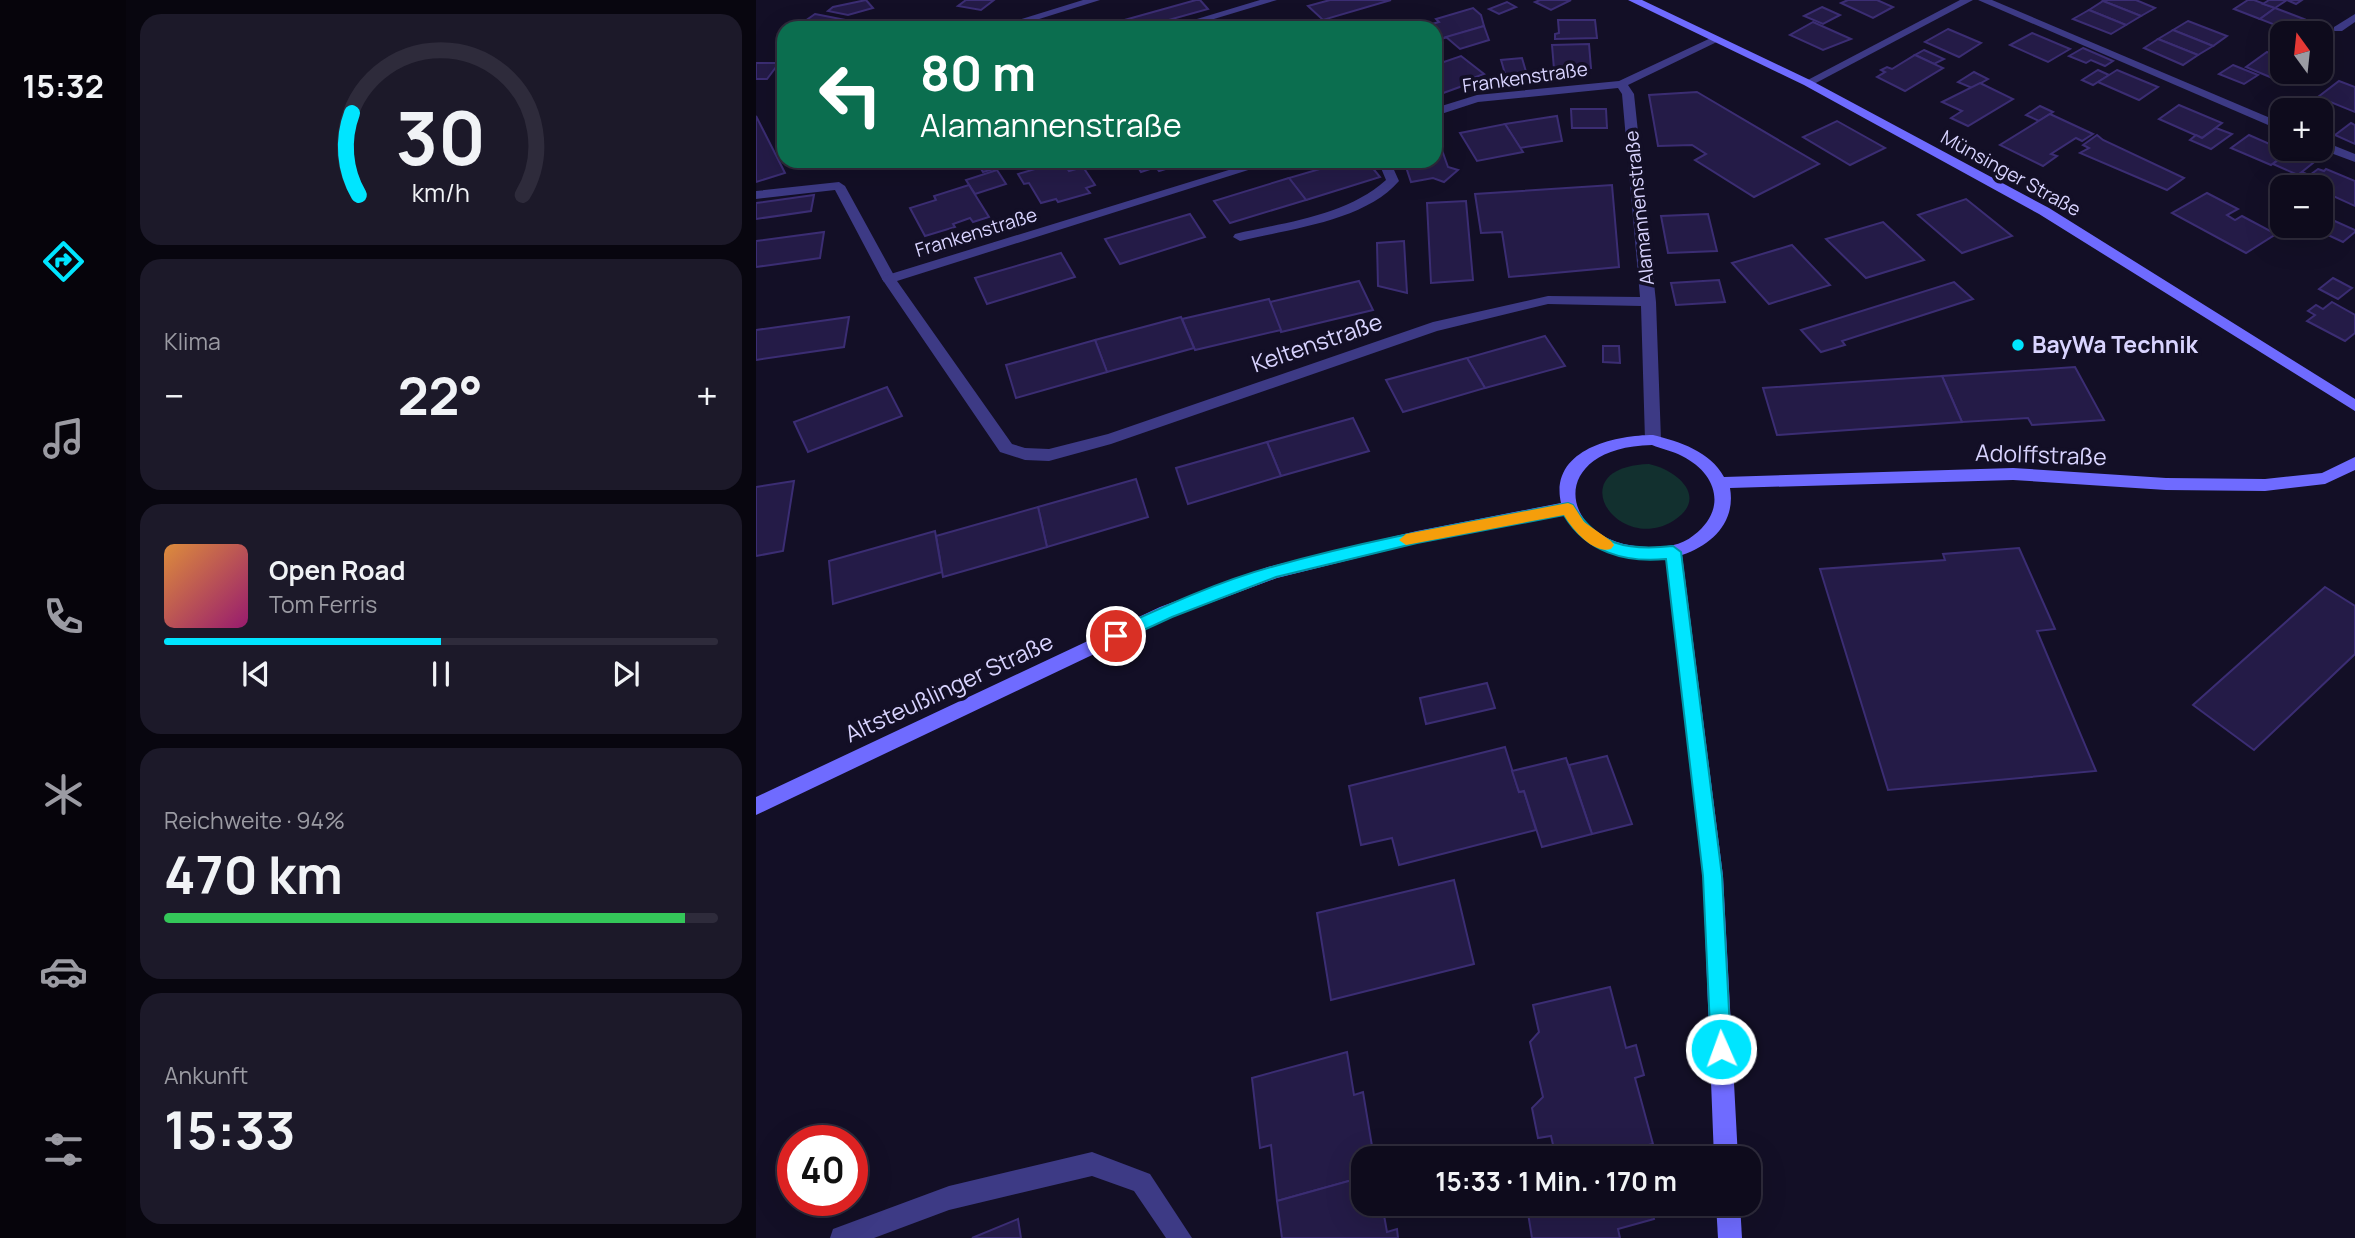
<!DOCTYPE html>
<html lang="de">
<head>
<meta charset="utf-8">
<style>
	:root { --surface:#0e0b1c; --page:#1c1929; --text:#f1f3f6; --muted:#9b9ba3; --line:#2e2b3b; --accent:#00e5ff }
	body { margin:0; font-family:Manrope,sans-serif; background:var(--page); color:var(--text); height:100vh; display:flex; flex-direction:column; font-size:26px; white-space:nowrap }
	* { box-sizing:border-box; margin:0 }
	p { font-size:23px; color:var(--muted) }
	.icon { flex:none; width:38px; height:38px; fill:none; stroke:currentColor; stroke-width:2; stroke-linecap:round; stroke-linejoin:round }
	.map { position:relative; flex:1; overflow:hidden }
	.details { display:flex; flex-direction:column; gap:14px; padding:14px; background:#08060f; width:630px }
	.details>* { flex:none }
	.guide { position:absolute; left:21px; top:21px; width:665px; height:147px; border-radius:21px; box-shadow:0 7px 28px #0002,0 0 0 2px var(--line); background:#0b6e4f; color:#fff; overflow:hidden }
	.needle { width:46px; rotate:345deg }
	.tools { position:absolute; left:1514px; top:21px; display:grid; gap:14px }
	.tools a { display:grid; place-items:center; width:63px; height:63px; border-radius:14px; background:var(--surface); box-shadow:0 7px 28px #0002,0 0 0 2px var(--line); font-size:35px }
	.speed { position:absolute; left:21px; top:1125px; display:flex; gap:14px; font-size:35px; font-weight:700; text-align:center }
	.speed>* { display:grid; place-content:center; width:91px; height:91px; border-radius:50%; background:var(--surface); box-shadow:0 7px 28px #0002,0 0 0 2px var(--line); line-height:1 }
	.speed .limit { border:10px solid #d22; background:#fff; color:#111 }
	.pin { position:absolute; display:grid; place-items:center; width:60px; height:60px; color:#fff; margin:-30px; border:4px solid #fff; border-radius:50%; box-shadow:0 2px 7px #0007 }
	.me { position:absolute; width:77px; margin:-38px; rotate:358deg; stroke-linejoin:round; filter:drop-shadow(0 0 5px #0008) }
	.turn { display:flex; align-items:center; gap:24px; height:147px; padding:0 28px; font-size:32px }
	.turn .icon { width:91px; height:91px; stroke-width:2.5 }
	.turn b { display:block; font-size:49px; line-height:60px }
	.big { font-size:52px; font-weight:700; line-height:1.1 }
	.details .card { flex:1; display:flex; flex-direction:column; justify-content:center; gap:10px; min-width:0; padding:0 24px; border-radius:21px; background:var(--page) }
	.details .dial { align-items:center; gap:0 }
	.dial svg { height:182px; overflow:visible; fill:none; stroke:var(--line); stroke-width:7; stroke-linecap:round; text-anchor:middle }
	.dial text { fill:var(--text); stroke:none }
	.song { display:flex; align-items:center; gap:21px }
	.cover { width:84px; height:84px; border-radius:10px; background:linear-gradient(135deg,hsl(30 70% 55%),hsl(320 70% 35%)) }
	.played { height:7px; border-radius:4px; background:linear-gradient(90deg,var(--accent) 50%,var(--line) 50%) }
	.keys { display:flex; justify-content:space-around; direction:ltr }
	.heat { display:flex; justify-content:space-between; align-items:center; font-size:38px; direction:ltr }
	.charge { height:10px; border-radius:5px; background:linear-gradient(90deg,#34c759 94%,var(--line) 0) }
	.trip { position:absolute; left:595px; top:1146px; width:410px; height:70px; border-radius:21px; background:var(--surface); box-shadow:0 7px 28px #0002,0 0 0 2px var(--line); font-weight:700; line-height:70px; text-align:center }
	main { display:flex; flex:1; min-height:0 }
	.dock { display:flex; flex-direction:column; width:126px; justify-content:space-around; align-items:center; background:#06040b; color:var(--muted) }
	.dock .icon { width:49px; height:49px }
	.dock .selected { color:var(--accent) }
	.dock b { font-size:32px; color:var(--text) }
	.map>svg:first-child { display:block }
	.green { fill:#12302f }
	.building { fill:#241b47; stroke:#3b2d73; stroke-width:2 }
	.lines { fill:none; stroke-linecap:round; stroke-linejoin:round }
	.lane { fill:#3d3a85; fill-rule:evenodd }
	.street { fill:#3d3a85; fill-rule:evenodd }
	.secondary { fill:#6f6bff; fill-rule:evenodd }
	.route { fill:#00e5ff; stroke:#0095a6; stroke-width:2 }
	.slow { fill:#f59e0b }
	.poi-dot { fill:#00e5ff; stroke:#130f26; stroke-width:2.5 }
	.labels { text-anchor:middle; stroke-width:7; stroke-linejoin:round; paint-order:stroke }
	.far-street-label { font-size:19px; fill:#d9d4ff; stroke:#130f26 }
	.street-label { font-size:23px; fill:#d9d4ff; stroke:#130f26 }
	.poi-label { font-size:23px; font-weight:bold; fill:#d9d4ff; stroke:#130f26; text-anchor:start }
</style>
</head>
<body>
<main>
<nav class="dock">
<b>15:32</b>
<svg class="icon selected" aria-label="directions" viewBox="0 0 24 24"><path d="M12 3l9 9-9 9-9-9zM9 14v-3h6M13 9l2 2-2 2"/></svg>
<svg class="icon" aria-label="music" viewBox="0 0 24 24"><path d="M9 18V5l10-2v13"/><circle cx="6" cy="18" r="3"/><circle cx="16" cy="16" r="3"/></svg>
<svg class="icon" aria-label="phone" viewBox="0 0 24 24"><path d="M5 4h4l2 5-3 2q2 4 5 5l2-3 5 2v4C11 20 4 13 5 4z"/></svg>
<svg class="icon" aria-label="climate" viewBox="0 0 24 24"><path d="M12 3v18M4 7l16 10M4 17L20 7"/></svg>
<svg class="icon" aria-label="car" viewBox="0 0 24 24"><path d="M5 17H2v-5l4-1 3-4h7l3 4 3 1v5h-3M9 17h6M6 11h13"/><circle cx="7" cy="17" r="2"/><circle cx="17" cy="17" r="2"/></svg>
<svg class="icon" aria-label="filters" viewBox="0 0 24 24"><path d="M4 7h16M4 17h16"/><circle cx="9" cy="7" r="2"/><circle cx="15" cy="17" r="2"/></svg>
</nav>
<section class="details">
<div class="card dial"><svg viewBox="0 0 100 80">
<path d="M14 69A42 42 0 1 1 86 69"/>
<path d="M14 69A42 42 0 0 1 11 33" stroke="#00e5ff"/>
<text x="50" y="56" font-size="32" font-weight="700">30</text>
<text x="50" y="72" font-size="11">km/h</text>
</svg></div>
<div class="card"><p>Klima</p>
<div class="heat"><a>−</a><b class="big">22°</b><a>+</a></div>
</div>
<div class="card">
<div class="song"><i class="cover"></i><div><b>Open Road</b><p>Tom Ferris</p></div></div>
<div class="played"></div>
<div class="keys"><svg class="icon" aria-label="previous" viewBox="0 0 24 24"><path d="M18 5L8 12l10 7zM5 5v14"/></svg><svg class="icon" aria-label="pause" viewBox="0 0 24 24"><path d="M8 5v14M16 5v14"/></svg><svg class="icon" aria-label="next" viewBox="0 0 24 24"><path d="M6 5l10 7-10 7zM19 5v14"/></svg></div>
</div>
<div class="card"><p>Reichweite · 94%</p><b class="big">470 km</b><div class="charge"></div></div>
<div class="card"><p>Ankunft</p><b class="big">15:33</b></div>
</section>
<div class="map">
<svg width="1599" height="1238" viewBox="0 0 1599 1238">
	<rect width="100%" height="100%" fill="#130f26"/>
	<path class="green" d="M893,464C921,470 954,498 917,521C861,555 803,467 893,464Z"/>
	<g class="building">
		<path d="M110,0L117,8L92,15L72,11L77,7Z"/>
		<path d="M210,0H238L225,10L202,6Z"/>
		<path d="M440,0H444L452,9L384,28L347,26Z"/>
		<path d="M574,0H635L567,20L552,6Z"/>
		<path d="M784,0H815L795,10L779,2Z"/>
		<path d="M1092,0H1121L1137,7L1117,18L1085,3Z"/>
		<path d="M1349,0H1380L1399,8L1385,16L1347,1Z"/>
		<path d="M1492,0H1498L1519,8L1504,19L1478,9Z"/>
		<path d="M1513,0H1546L1540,4L1531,0L1519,8L1507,4Z"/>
		<path d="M1347,1L1385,16L1370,25L1333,10Z"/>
		<path d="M751,2L760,7L743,14L733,9Z"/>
		<path d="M1066,7L1084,15L1067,24L1048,16Z"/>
		<path d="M717,8L725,15L728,26L679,41V28H662L683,22L680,19Z"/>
		<path d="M1519,8L1548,19L1532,30L1504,19Z"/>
		<path d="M1333,10L1370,25L1355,34L1317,19Z"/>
		<path d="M59,14L95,21L86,28H39Z"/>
		<path d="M802,20H839L841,38L799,39V34L803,33Z"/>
		<path d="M1432,21L1471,36L1457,46L1417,30Z"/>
		<path d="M1057,22L1095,39L1067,50L1034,35Z"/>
		<path d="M728,26L733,40L704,49L690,37Z"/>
		<path d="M1192,29L1225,43L1203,57L1169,42Z"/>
		<path d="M1417,30L1457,46L1442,55L1402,39Z"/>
		<path d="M1276,33L1314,49L1292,62L1254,45Z"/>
		<path d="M1402,39L1442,55L1427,65L1388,48Z"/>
		<path d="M833,44L835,68L798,69L796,45Z"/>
		<path d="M1327,48L1357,61L1349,66L1335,60L1330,63L1313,56Z"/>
		<path d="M1168,50L1188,59L1178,64L1159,55Z"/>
		<path d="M1511,52L1526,58V72H1545L1536,79L1532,78L1526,82L1490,67Z"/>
		<path d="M1159,55L1187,68L1149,91L1121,77L1129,72L1125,70L1131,67L1136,69Z"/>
		<path d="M705,56L728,74L720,77L723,80L679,96V65Z"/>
		<path d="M766,58L771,75L750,77L745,60Z"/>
		<path d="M0,63H23L11,79H0Z"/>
		<path d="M1477,65L1502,75L1488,84L1463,74Z"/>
		<path d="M1342,70L1353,75L1337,85L1326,80Z"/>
		<path d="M1361,70L1402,87L1383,100L1342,82Z"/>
		<path d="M1218,72L1232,79L1216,88L1202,82Z"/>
		<path d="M1583,81L1599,87V112L1562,97Z"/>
		<path d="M1224,83L1257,99L1212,126L1195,118L1206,111L1186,102Z"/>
		<path d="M941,92L1063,164L998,197L939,160L950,154L936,145L902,146L893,95Z"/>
		<path d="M1423,105L1466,123L1446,138L1403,119Z"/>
		<path d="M1284,106L1297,112L1283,121L1270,115Z"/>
		<path d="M815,109H850L851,128H816Z"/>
		<path d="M1294,114L1337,134L1326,141L1320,138L1295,154L1301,156L1287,166L1244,145Z"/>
		<path d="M0,116L29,173L0,182Z"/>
		<path d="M801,116L806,141L764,148L749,124Z"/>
		<path d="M1081,121L1129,148L1094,165L1047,137Z"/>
		<path d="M1595,123L1599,125V144L1579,135Z"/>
		<path d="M749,124L767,152L721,161L704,133Z"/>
		<path d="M1460,128L1476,134L1455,149L1434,140L1440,135L1446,138Z"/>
		<path d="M1341,135L1347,140L1428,178L1411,190L1324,153L1333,148L1327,145Z"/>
		<path d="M1493,135L1532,152L1515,165L1475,148Z"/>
		<path d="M682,139L692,167L702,170L688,182L677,178L655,182L648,161H679V140Z"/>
		<path d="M1532,152L1557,163L1542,175L1517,164Z"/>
		<path d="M220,161H265L227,172Z"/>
		<path d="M306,161L313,171L327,167L339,185L330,188L334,193L302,202L300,199L285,203L273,183L268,184L262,174Z"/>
		<path d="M378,161H431L432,162L403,171L400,167L385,172Z"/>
		<path d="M591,161H611L624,177L550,200L533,178Z"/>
		<path d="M1562,169L1568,171L1570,169L1599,181V206L1564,190V187L1551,184L1559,178L1554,175Z"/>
		<path d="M241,170L250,184L219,194L210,180Z"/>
		<path d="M1546,172L1559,178L1548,187L1535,181Z"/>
		<path d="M533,178L550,200L474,223L458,201Z"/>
		<path d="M213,185L233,217L217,222L214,218L197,224L199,227L169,236L154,208L180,200L178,196Z"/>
		<path d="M856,185L863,267L753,277L746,232L725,233L719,194Z"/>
		<path d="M1451,193L1482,209L1471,215L1479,220L1486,216L1520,234L1490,253L1416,213Z"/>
		<path d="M58,195L55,211L0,219V203Z"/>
		<path d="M1210,199L1256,236L1206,253L1162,215Z"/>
		<path d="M710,201L717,280L675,283L671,203Z"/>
		<path d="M434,214L449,237L364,264L349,239Z"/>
		<path d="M952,214L961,251L912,253L905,216Z"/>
		<path d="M1572,218L1599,230V232L1587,242L1559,229Z"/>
		<path d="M1127,222L1168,260L1110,278L1070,239Z"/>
		<path d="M68,232L64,258L0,267V241Z"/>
		<path d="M648,241L651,293L622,286L621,243Z"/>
		<path d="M1036,245L1074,285L1013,304L976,263Z"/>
		<path d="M305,253L319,277L231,304L219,278Z"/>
		<path d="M1577,278L1596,288L1582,299L1563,289Z"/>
		<path d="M963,280L969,302L920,305L915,283Z"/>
		<path d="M603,281L617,310L525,332L514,302Z"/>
		<path d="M1198,282L1217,299L1086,341L1089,345L1065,352L1045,330Z"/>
		<path d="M513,299L525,330L439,350L426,319Z"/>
		<path d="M1576,302L1599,315V333L1589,341L1551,321L1559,315L1552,311L1560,305L1567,309Z"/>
		<path d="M93,317L88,347L0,360V330Z"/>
		<path d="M425,317L438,348L351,372L339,340Z"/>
		<path d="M789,336L809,366L729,388L711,358Z"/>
		<path d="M339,340L351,372L260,398L250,365Z"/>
		<path d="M847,346H863L864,363L847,362Z"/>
		<path d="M711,358L729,388L647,412L630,380Z"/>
		<path d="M1319,367L1348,420L1276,425L1272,418L1206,422L1186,376Z"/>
		<path d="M1186,376L1206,422L1021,435L1007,388Z"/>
		<path d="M131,387L146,416L52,452L38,422Z"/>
		<path d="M597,418L613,451L525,476L511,442Z"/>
		<path d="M511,442L525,476L432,504L420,468Z"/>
		<path d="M380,479L392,517L291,547L282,507Z"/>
		<path d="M38,481L27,551L0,556V487Z"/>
		<path d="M282,507L291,547L187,577L180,536Z"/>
		<path d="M179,531L186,572L77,604L73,561Z"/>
		<path d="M1263,548L1299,629L1281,631L1340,771L1132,790L1064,569L1189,560L1187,554Z"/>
		<path d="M1569,587L1599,606V654L1498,750L1437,705Z"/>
		<path d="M731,683L739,708L670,724L664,698Z"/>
		<path d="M749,747L763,792L768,791L780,830L643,865L636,838L605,845L593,786Z"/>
		<path d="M851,756L876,824L836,834L813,765Z"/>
		<path d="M810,758L836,834L786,847L768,791L763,792L756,771Z"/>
		<path d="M698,880L718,964L575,1000L561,913Z"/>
		<path d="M854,987L870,1048L880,1045L888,1075L879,1078L897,1144L879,1148L882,1158H800L795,1136L782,1138L776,1108L787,1097L774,1042L783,1032L777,1005Z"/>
		<path d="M591,1052L598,1095L607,1092L618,1158H607V1177L521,1201L515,1145L504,1148L496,1078Z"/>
		<path d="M607,1177V1204H626L631,1232L641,1229L642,1238H526L521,1201Z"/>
		<path d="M781,1204H894L898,1219L862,1229L864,1238H776L771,1207Z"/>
		<path d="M262,1219L265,1238H216Z"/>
	</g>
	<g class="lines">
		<g class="lane">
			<path d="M504,0H521L428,28H411Z"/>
			<path d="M1599,14V22L1586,31H1578V27Z"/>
			<path d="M622,161H634L643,181C609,221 533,229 484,241L477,237L479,234C530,222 590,216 630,180Z"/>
			<path d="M83,182L89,186L140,279L138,282H128L126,279L79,190L0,199V191Z"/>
		</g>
		<g class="street">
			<path d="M327,0H344L254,28H237Z"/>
			<path d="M1204,0H1217L1056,85L1046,83Z"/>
			<path d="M1222,0H1236L1526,123V131Z"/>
			<path d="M957,37L967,39L872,85L878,94L900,302L905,440L902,444H892L889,440L885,306L792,304L681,331L355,444L293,461L269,460L244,452L126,279L128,276L502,161H521L141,281L256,444L269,448L293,449L352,434L677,322L792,296L884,297L866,94L862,88L722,102L679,116V108L721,95L863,81Z"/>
			<path d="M1564,140L1599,154V162L1564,149Z"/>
			<path d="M336,1152L394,1174L436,1238H410L378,1191L336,1176L193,1210L118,1238H74L77,1229L193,1186Z"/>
		</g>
		<g class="secondary">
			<path d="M872,0H886L1056,81L1293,208L1599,399V411L1283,214L1048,85Z"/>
			<path d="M897,435C924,442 954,451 968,477L1257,468L1410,478L1509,479L1566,473L1599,457V470L1569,484L1509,491L1410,490L1257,480L974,488C980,522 956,545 926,555L967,876L982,1158H958L947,876L910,560C867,559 832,554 809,515L661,543L521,578L416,617L0,815V797L404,607L512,567L661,531L805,503C793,450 858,435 897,435ZM896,445C906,449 917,451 926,456C962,474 971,510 938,535C925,546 909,547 893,547C802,546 787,447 896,445Z"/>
			<path d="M960,1204H984L986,1238H962Z"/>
		</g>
	</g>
	<path class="route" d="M812,503L817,505C842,546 872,551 917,546L925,552L966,876L975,1049L972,1056L965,1059L958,1056L955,1049L947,876L910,559C869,563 830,552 808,515L661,543L520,577L416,617L366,640L360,642L352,636L355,631C407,607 463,581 519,566C615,539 714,522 812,503Z"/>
	<path class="slow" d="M812,503L817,505L828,522L855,541L858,545L855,549C837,554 816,529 808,515L650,545L643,540L650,534Z"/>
	<circle class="poi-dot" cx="1262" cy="345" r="7"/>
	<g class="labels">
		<g class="far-street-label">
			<text transform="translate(769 77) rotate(-8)" y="7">Frankenstraße</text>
			<text transform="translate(1255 173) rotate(29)" y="7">Münsinger Straße</text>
			<text transform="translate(883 208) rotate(-96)" y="7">Alamannenstraße</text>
			<text transform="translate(220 232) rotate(-17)" y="7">Frankenstraße</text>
		</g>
		<g class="street-label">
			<text transform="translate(561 343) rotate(-19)" y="8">Keltenstraße</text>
			<text transform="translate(1285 455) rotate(2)" y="8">Adolffstraße</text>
			<text transform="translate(193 688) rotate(-25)" y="8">Altsteußlinger Straße</text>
		</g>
		<g class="poi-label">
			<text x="1276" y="353">BayWa Technik</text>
		</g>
	</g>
</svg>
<div class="tools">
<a><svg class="needle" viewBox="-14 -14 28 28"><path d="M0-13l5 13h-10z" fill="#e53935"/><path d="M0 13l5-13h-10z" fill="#9b9ba3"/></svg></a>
<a>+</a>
<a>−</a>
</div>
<div class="speed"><div class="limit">40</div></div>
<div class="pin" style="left:360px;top:636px;background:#d93025"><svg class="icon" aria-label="arrive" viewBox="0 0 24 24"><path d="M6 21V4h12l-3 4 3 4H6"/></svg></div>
<svg class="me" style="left:965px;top:1049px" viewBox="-20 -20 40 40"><circle r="17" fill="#00e5ff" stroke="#fff" stroke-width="3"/><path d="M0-11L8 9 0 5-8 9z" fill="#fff"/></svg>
<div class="trip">15:33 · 1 Min. · 170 m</div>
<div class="guide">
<div class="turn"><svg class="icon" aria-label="left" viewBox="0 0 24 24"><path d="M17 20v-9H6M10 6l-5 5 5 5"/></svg><div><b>80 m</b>Alamannenstraße</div></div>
</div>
</div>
</main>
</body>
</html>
